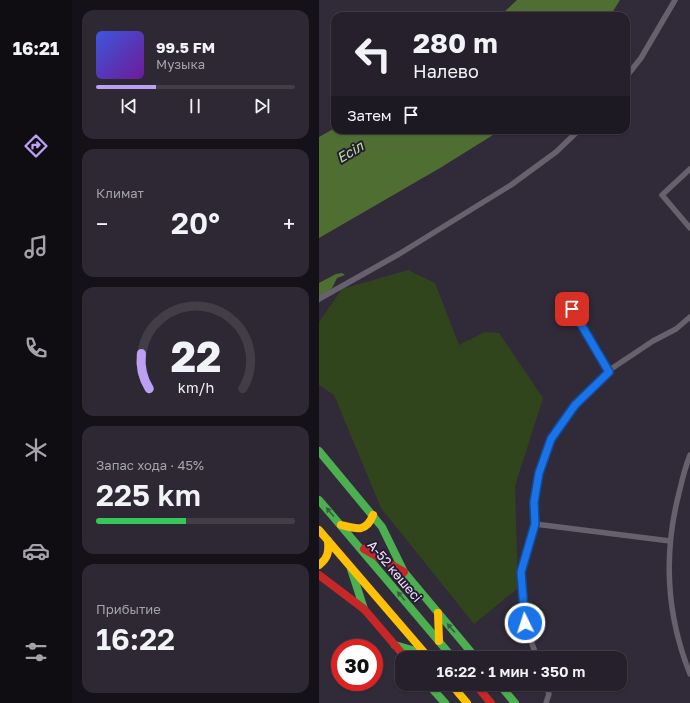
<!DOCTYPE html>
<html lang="ru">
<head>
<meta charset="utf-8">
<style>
	:root { --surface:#25202b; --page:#2d2833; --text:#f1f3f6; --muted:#a3a3a9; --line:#423e47; --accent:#bca0f2 }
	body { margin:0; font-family:"Golos Text",sans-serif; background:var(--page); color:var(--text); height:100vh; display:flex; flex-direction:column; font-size:15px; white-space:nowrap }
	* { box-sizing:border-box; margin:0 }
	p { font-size:13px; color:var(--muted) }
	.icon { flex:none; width:22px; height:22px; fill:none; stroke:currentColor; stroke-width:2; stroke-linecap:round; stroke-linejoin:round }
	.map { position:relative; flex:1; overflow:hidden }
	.sheet { display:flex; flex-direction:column; gap:10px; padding:10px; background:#141218; width:247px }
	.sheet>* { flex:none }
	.top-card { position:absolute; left:12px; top:12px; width:299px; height:122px; border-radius:12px; box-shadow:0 1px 3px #0004,0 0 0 1px var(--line); background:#25202b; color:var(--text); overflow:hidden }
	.speed { position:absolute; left:12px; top:639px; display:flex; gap:8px; font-size:20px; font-weight:700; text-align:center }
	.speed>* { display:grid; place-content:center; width:52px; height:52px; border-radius:50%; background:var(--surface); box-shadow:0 1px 3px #0004,0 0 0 1px var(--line); line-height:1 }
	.speed .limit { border:6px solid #d22; background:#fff; color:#111 }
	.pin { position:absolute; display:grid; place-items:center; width:34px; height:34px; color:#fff; margin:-17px; border-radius:8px; box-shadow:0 2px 6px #0006 }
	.me { position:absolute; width:44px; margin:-22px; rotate:356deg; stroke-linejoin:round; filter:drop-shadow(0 0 3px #0008) }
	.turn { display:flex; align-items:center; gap:14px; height:84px; padding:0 16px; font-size:18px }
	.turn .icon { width:52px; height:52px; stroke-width:2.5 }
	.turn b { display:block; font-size:28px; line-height:34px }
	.then { display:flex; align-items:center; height:38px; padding:0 16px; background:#0003; gap:8px; font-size:15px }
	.big { font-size:30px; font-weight:600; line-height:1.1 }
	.sheet .widget { flex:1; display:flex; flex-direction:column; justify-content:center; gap:6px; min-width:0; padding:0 14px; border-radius:12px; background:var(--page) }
	.sheet .dial { align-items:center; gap:0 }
	.dial svg { height:104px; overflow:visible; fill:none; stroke:var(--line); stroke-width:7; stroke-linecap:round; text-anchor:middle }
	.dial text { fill:var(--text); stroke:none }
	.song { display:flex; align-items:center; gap:12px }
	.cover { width:48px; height:48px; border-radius:6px; background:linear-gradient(135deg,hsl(230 70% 55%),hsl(280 70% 35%)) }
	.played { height:4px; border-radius:2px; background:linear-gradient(90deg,var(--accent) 30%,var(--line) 30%) }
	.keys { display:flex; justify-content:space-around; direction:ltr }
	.heat { display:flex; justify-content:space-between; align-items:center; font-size:22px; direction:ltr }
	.charge { height:6px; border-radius:3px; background:linear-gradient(90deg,#34c759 45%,var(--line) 0) }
	.trip { position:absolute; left:76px; top:651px; width:232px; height:40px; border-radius:12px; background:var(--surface); box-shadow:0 1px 3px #0004,0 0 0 1px var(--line); font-weight:600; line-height:40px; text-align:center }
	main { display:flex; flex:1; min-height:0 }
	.dock { display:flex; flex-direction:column; width:72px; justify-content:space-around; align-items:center; background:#0f0d11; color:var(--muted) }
	.dock .icon { width:28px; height:28px }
	.dock .current { color:var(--accent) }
	.dock b { font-size:18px; color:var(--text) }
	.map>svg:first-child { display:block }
	.green { fill:#30451c }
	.water { fill:#4f6f32 }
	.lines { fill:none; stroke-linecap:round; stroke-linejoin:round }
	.street { stroke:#66616c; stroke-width:5.5 }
	.fast { stroke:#4caf50; stroke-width:8 }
	.slow { stroke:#ffc107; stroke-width:8 }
	.jam { stroke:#c62828; stroke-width:8 }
	.oneway { fill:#375e41 }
	.route-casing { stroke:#114b97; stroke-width:10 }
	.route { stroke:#1a73e8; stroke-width:7 }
	.labels { text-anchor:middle; stroke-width:4; stroke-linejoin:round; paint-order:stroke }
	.street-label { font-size:13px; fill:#ede6f8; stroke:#261b34 }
	.water-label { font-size:14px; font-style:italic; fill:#b3e788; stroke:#261b34 }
</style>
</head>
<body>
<main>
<nav class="dock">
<b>16:21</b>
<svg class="icon current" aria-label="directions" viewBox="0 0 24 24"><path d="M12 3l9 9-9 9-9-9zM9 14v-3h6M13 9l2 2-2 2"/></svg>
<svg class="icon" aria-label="music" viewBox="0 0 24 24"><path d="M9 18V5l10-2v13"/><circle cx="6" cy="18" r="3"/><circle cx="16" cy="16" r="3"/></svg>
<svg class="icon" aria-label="phone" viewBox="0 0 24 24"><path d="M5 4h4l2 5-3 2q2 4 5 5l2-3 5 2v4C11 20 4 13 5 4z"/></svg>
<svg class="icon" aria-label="climate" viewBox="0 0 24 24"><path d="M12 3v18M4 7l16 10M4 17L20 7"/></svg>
<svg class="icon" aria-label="car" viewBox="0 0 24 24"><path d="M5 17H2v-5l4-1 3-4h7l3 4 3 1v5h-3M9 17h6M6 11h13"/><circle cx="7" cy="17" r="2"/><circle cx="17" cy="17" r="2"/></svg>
<svg class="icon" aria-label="filters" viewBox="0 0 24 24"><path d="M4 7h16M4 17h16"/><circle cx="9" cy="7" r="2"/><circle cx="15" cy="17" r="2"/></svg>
</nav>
<section class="sheet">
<div class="widget">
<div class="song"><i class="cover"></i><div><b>99.5 FM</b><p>Музыка</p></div></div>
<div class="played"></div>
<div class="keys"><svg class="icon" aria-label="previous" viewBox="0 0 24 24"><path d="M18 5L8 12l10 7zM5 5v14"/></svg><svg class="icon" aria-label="pause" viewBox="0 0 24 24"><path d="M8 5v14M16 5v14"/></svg><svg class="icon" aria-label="next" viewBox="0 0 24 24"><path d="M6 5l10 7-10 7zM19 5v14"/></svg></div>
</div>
<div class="widget"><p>Климат</p>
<div class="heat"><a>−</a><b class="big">20°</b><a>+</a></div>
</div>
<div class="widget dial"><svg viewBox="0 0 100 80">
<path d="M14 69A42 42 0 1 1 86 69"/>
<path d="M14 69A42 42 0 0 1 8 42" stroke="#bca0f2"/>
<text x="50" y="56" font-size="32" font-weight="700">22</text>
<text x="50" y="72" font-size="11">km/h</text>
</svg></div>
<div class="widget"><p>Запас хода · 45%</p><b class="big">225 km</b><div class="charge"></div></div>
<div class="widget"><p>Прибытие</p><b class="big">16:22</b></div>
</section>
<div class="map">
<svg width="371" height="703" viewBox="0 0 371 703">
	<rect width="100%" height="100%" fill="#312b39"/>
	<path class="green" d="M89,270L116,283L140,345L166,332L180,333L224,398L196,486L199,588L155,624L62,508L15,395L0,385V322L23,289Z"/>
	<g class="water">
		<path d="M198,0H301L291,16H181Z"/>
		<path d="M16,128V130H182L121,168L0,238V137Z"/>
		<path d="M23,273L26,275L18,278L13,288L7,293L0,303V283L17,274Z"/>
	</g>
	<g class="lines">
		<g class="street">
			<path d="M307,77L322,58L356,0"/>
			<path d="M371,169L343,195L371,228"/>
			<path d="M0,299L80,254L192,185L237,152L260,130"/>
			<path d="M253,309L290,372"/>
			<path d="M371,455C366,467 363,480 360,493C344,555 347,614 371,674"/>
			<path d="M216,524L351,541"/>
			<path d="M218,658L206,623L202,572L216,524L215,502L220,473L232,439L256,405L292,369L334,341L357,329L371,317"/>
			<path d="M226,684L230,694L227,703"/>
		</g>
		<g class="fast">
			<path d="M0,451L63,527L85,572L157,658"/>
			<path d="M0,500L134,658"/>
			<path d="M32,569L45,609"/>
			<path d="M76,645L107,654"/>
			<path d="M109,684L126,703"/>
			<path d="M180,684L196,703"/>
		</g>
		<g class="slow">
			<path d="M22,525C37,529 47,533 54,515"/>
			<path d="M0,530L110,658"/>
			<path d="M0,565C9,558 10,552 9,541"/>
			<path d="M119,613L120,641"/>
			<path d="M132,684L148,703"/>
		</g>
		<g class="jam">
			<path d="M45,549L85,572"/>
			<path d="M0,575L45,609L87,658"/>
			<path d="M156,684L172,703"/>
		</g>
	</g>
	<defs><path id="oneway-solid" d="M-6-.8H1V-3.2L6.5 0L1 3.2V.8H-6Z"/></defs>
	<g class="oneway">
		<use href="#oneway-solid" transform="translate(11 512) rotate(-131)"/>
		<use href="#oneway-solid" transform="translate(82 596) rotate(-130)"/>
		<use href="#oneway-solid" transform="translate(132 628) rotate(-130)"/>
	</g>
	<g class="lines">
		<defs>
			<path id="route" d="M206,623L202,572L216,524L215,502L220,473L232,439L256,405L290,372L253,309"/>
		</defs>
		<use href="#route" class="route-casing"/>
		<use href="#route" class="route"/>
	</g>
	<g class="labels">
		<g class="street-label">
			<text transform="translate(76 571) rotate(50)" y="5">А-52 көшесі</text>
		</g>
		<g class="water-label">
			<text transform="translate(31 152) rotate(-31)" y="5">Есіл</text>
		</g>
	</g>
</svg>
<div class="speed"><div class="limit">30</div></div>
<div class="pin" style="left:253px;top:309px;background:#d93025"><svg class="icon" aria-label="arrive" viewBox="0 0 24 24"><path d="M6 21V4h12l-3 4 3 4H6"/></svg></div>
<svg class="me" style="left:206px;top:623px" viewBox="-20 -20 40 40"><circle r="17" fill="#1a73e8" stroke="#fff" stroke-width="3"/><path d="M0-11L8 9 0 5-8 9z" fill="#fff"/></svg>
<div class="trip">16:22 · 1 мин · 350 m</div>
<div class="top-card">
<div class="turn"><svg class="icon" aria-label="left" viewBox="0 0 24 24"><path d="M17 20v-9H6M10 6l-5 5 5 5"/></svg><div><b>280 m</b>Налево</div></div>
<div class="then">Затем<svg class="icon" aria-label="arrive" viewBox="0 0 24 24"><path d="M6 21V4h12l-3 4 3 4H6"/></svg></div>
</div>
</div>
</main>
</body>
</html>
